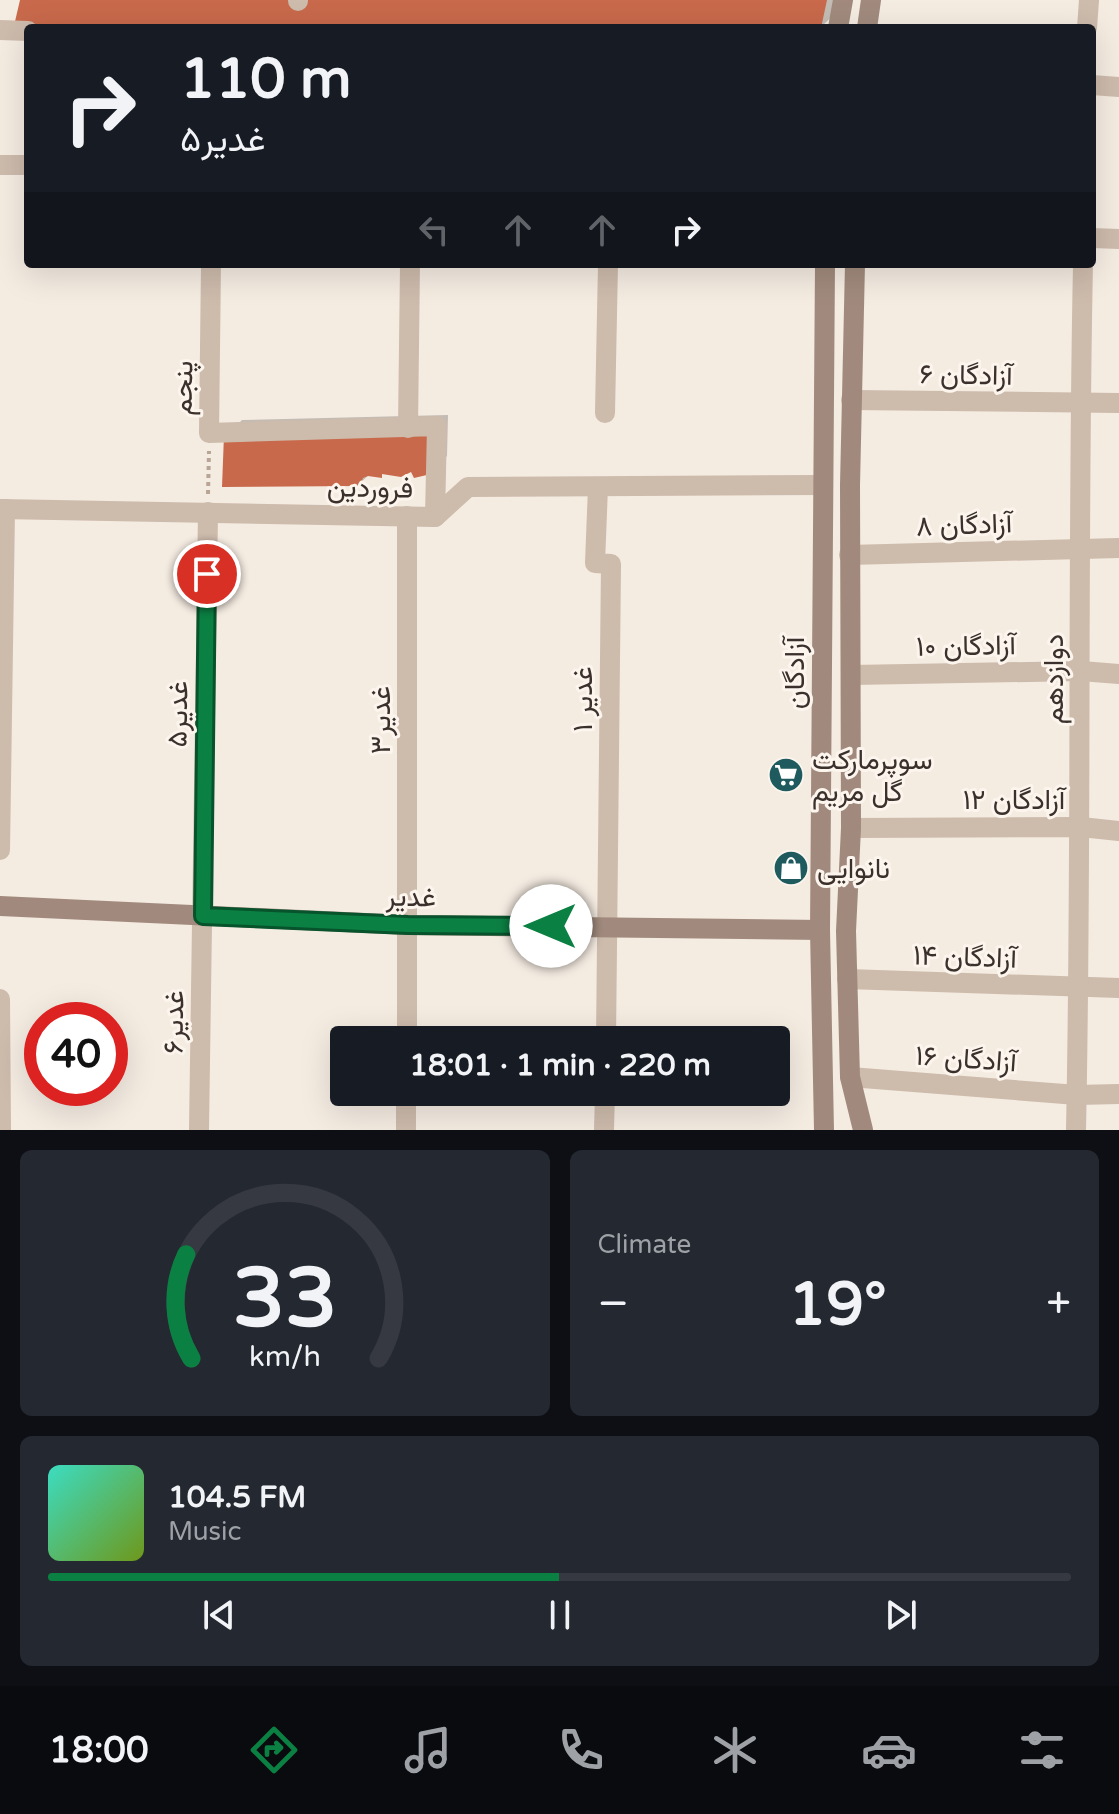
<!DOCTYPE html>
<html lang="en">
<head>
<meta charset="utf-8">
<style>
	:root { --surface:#171b24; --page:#242831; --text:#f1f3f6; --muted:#9ea1a6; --line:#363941; --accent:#0b8043 }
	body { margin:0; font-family:"Varela Round",Vazirmatn,sans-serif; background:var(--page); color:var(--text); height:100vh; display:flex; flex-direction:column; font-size:30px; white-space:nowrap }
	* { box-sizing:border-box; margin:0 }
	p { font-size:26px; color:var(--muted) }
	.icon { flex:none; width:44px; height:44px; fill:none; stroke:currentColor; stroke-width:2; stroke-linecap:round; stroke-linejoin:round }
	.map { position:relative; height:1130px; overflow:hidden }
	.side { display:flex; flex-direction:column; gap:20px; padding:20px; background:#0d0f14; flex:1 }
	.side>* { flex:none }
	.top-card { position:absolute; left:24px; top:24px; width:1072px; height:244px; border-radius:8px; box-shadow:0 8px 32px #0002; background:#171b24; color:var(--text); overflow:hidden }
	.speed { position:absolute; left:24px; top:1002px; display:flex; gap:16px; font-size:40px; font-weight:700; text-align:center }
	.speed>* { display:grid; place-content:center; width:104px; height:104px; border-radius:50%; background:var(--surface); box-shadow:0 8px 32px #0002; line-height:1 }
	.speed .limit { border:12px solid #d22; background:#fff; color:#111 }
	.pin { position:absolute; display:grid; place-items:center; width:68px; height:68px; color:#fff; margin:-34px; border:4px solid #fff; border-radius:50%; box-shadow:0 2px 8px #0007 }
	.me { position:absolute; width:88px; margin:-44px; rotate:270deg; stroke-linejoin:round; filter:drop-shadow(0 0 6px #0008) }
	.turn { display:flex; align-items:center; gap:28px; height:168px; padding:0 24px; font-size:36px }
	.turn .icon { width:104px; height:104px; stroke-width:2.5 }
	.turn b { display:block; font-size:56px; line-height:68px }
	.lanes { display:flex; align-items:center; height:76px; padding:0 24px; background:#0003; justify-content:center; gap:40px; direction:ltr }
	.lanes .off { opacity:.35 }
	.big { font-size:60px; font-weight:800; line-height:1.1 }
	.side .tile { flex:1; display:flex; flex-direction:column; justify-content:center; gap:12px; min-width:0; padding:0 28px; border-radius:12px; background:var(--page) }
	.side .dial { align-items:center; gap:0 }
	.dial svg { height:208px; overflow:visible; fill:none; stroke:var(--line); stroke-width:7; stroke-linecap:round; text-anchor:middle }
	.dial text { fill:var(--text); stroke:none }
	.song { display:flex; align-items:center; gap:24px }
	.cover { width:96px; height:96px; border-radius:12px; background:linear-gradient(135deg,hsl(170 70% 55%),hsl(80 70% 35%)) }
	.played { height:8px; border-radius:4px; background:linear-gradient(90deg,var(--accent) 50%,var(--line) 50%) }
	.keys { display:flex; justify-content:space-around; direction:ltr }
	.heat { display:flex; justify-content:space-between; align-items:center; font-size:44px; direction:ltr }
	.side .tiles { flex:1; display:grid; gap:20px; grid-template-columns:1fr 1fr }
	.tile:last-child { grid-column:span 2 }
	.trip { position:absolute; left:330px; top:1026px; width:460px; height:80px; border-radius:8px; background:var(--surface); box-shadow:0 8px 32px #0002; font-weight:800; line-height:80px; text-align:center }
	.dock { display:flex; height:128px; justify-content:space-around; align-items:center; background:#090b0e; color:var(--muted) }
	.dock .icon { width:56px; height:56px }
	.dock .active { color:var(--accent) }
	.dock b { font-size:36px; color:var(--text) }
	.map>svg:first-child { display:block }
	.shadow { fill:#0003 }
	.building { fill:#c8694b }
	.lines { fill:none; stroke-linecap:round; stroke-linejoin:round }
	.path { stroke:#b9a596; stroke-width:4; stroke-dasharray:4 4; stroke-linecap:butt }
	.street { stroke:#cdbbac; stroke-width:20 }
	.secondary { stroke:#a18a7d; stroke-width:20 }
	.route-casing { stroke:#07532c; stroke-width:20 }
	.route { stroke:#0b8043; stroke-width:14 }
	.labels { text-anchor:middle; stroke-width:6; stroke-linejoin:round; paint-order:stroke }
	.street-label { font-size:28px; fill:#3b302b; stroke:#fbf5ee }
	.poi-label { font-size:28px; fill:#3b302b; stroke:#fbf5ee; text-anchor:start }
</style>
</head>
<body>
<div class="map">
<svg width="1119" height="1130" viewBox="0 0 1119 1130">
	<rect width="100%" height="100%" fill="#f4ebe1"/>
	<g class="shadow">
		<path d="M22,0H845L844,5L820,28H15Z"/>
		<path d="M448,415L447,456L430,473L412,469L384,472L381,476L370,474L359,484L226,436L242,420Z"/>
	</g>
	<g class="building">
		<path d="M20,0H827L821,28H28L13,30Z"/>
		<path d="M432,431L431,474L414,478L411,472L401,477L382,474V478L368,476L363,478L360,486L222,487L224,435Z"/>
	</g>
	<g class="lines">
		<path class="path" d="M208,494L209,451"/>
		<g class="street">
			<path d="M298,0V1"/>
			<path d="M1087,28L1089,0"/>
			<path d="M0,30L28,31"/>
			<path d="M1092,85L1119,87"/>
			<path d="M0,165H28"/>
			<path d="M1092,238L1119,239"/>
			<path d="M211,264L209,433L437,426L435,517"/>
			<path d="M851,400L1119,403"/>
			<path d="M605,413L608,264"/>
			<path d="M408,428L410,264"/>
			<path d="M598,487L595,563L611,564L606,1040"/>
			<path d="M0,509L435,517L468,487L823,485"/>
			<path d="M849,555L1119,548"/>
			<path d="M852,675L1081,671L1119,674"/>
			<path d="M851,828L1081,827L1119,831"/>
			<path d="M0,850L5,509"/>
			<path d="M847,979L1119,988"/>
			<path d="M0,999L1,1130"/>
			<path d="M407,1040V516"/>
			<path d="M850,1077L1077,1095L1119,1094"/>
			<path d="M199,1130L208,512"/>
			<path d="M406,1130V1092"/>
			<path d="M604,1130L605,1092"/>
			<path d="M1076,1130C1082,841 1077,553 1083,264"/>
		</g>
		<g class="secondary">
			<path d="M838,28L843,0"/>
			<path d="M867,28L871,0"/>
			<path d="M855,264L850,485L851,828L846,931L850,1077L863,1130"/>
			<path d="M0,906L408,925L820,930"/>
			<path d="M824,1130L820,930L825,264"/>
		</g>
	</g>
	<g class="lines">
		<defs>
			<path id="route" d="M207,574L203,916L408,925L551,926"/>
		</defs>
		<use href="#route" class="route-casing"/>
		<use href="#route" class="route"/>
	</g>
	<defs>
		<symbol id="supermarket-disc" viewBox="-11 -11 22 22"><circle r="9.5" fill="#1f5a5e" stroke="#fbf5ee"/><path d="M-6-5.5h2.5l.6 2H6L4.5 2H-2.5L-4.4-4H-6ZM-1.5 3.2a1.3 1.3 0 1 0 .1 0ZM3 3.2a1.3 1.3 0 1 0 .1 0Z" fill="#fff"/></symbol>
		<symbol id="shop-disc" viewBox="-11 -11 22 22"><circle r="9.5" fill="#1f5a5e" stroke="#fbf5ee"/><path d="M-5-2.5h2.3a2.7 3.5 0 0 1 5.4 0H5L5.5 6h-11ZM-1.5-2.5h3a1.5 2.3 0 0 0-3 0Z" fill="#fff"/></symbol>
	</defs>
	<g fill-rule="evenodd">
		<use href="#supermarket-disc" x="766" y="755" width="40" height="40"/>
		<use href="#shop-disc" x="771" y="848" width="40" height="40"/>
	</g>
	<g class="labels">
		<g class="street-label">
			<text transform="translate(966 374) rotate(1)" y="10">آزادگان ۶</text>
			<text transform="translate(182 388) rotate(-89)" y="10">پنجم</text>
			<text transform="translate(370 487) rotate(1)" y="10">فروردین</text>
			<text transform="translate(964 524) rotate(-2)" y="10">آزادگان ۸</text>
			<text transform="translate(966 645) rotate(-1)" y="10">آزادگان ۱۰</text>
			<text transform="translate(794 673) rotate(-90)" y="10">آزادگان</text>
			<text transform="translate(1053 679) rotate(-90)" y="10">دوازدهم</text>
			<text transform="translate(582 699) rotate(-90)" y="10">غدیر ۱</text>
			<text transform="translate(177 714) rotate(-89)" y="10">غدیر۵</text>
			<text transform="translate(380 720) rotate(-90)" y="10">غدیر۳</text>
			<text x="1014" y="809">آزادگان ۱۲</text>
			<text transform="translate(411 896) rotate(1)" y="10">غدیر</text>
			<text transform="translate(965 956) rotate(2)" y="10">آزادگان ۱۴</text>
			<text transform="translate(173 1022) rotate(-89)" y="10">غدیر۶</text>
			<text transform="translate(966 1058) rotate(4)" y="10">آزادگان ۱۶</text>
		</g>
		<g class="poi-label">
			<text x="812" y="769">سوپرمارکت<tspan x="812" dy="32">گل مریم</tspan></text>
			<text x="817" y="878">نانوایی</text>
		</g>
	</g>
</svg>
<div class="speed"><div class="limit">40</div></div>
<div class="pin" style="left:207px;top:574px;background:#d93025"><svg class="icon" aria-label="arrive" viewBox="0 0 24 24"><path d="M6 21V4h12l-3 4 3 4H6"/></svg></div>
<svg class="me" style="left:551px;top:926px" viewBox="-20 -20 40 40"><circle r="19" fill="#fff"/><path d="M0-13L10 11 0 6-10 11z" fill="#0b8043"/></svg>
<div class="trip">18:01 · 1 min · 220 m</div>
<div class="top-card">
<div class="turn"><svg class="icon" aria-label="right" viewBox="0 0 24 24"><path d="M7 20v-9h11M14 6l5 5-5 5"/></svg><div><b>110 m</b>غدیر۵</div></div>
<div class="lanes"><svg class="icon off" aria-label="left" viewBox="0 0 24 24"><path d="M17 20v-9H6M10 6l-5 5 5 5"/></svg><svg class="icon off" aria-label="ahead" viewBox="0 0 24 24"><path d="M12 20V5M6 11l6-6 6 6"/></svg><svg class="icon off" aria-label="ahead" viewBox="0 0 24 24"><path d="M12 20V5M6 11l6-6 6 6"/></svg><svg class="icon" aria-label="right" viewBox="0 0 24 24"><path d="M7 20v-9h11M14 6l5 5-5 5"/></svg></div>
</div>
</div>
<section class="side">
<div class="tiles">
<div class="tile dial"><svg viewBox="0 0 100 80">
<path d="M14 69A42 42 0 1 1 86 69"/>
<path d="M14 69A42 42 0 0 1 12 29" stroke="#0b8043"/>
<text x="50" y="56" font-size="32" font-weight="700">33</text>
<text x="50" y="72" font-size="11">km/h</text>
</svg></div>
<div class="tile"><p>Climate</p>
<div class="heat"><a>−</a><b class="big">19°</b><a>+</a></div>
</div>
<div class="tile">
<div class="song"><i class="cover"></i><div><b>104.5 FM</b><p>Music</p></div></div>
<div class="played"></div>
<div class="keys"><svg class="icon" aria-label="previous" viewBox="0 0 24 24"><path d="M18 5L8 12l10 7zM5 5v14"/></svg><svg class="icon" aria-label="pause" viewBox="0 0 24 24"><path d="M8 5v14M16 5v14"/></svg><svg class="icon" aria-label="next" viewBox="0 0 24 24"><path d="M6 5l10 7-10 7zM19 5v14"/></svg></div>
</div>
</div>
</section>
<nav class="dock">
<b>18:00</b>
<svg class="icon active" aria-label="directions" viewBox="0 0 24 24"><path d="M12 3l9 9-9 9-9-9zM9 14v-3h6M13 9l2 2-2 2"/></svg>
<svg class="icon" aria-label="music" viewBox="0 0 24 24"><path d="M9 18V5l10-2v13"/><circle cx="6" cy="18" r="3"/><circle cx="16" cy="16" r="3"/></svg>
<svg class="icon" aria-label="phone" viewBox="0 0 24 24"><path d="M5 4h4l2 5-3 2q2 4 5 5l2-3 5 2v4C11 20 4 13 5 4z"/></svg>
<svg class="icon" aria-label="climate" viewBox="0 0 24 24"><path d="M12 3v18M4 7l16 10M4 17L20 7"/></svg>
<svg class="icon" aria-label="car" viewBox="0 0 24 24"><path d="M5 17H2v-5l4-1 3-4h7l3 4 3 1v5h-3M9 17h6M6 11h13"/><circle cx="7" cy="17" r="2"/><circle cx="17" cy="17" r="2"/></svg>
<svg class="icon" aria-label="filters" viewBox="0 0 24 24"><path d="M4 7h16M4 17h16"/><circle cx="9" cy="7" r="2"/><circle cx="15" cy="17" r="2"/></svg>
</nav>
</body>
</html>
